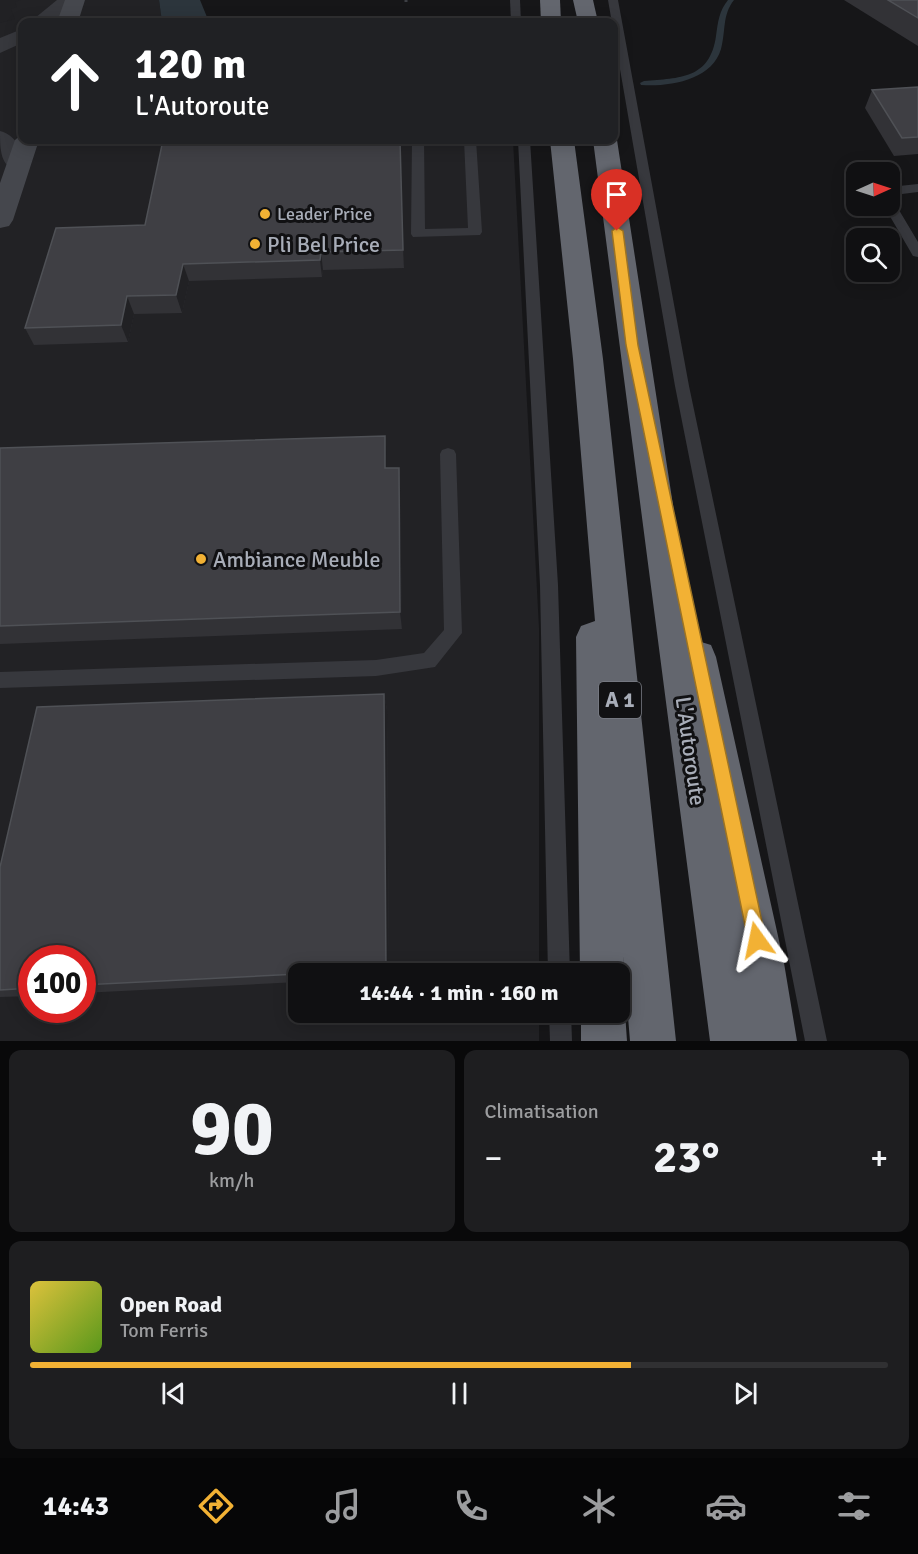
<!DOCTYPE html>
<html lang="fr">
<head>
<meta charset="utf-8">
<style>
	:root { --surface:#101012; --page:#1e1e20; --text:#f1f3f6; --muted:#9c9d9f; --line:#303032; --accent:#f2b134 }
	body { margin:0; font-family:Signika,sans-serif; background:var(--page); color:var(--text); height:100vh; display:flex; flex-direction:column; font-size:22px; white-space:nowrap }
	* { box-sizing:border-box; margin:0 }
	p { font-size:20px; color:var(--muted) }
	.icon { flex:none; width:33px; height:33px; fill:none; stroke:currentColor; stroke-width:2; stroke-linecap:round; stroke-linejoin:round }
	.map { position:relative; height:1041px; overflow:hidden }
	.drawer { display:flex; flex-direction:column; gap:9px; padding:9px; background:#09090a; flex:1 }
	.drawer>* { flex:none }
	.guide { position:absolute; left:18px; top:18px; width:600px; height:126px; border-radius:12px; box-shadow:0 3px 15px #0003,0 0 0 2px var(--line); background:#202124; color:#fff; overflow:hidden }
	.needle { width:39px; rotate:87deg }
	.fabs { position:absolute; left:846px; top:162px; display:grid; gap:12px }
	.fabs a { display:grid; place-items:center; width:54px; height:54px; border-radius:12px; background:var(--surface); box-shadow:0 3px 15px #0003,0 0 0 2px var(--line); font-size:30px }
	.speed { position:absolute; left:18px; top:945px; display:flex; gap:12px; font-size:30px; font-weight:700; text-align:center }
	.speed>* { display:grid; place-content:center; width:78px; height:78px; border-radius:50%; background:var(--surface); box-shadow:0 3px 15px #0003,0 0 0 2px var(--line); line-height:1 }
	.speed .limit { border:9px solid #d22; background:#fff; color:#111 }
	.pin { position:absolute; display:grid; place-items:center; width:51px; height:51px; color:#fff; margin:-62px -26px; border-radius:50% 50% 50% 0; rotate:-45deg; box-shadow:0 0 6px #0007 }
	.pin .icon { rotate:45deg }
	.me { position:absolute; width:66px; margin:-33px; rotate:348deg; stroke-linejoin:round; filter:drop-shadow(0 0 4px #0008) }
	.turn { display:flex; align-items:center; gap:21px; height:126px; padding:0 18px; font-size:27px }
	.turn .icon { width:78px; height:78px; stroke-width:2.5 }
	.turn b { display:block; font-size:42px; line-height:51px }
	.big { font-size:45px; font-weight:700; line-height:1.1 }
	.drawer .widget { flex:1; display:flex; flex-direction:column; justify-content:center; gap:9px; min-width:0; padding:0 21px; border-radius:12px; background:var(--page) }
	.drawer .dial { align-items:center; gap:0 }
	.dial b { font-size:78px; line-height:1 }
	.song { display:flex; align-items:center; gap:18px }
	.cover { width:72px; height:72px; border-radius:9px; background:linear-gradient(135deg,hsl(50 70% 55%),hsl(90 70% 35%)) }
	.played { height:6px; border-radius:3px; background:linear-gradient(90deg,var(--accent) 70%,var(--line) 70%) }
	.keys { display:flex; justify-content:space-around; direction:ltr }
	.heat { display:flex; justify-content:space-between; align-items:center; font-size:33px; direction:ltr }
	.drawer .tiles { flex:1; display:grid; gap:9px; grid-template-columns:1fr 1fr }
	.widget:last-child { grid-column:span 2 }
	.trip { position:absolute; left:288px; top:963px; width:342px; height:60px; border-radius:12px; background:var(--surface); box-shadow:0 3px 15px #0003,0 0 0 2px var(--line); font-weight:700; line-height:60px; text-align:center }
	.dock { display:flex; height:96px; justify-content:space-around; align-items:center; background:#060607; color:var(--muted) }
	.dock .icon { width:42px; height:42px }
	.dock .active { color:var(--accent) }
	.dock b { font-size:27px; color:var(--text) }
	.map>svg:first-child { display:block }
	.built { fill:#222225; fill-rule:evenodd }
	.water { fill:#2c353c }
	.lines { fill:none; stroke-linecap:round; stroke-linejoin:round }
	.stream { fill:#2c353c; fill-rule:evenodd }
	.path { stroke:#3d3f44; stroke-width:3; stroke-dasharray:2 3; stroke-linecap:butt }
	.service { fill:#37383d; fill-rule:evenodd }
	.minor { fill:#37383d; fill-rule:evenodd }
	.secondary { fill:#45474d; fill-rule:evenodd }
	.motorway { fill:#63666e; fill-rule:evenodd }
	.wall { fill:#323236 }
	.shaded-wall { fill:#212124 }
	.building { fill:#3f3f44; stroke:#4f5156; stroke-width:1.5 }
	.route { fill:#f2b134; stroke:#9d7322; stroke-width:1.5 }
	.poi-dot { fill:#f2b134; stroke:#111113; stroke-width:2 }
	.labels { text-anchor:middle; stroke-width:6; stroke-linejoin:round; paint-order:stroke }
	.far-poi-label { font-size:18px; fill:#a8adb8; stroke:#111113; text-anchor:start }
	.shield { fill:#111113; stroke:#7b7e86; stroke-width:1.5 }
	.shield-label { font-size:21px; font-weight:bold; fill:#a8adb8 }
	.poi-label { font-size:22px; fill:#a8adb8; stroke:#111113; text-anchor:start }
	.street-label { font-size:22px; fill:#a8adb8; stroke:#111113 }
</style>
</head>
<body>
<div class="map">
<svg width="918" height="1041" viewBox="0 0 918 1041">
	<rect width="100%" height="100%" fill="#161618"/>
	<path class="built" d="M0,0H159L162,22H22V140H513L539,628V973L298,974V1012L539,1013V1041H0ZM32,958H82V1010H32Z"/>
	<path class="water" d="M159,0H200L209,22H162Z"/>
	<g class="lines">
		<path class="stream" d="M728,0H734C722,15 726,31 721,49C712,80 670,87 641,85L640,83L644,81C680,78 710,79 716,36C718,22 719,11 728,0Z"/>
		<path class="path" d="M406,0V3"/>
		<g class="service">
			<path d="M510,0H520L521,22H511Z"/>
			<path d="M608,0H618L689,386L827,1041H805L675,386Z"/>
			<path d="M412,140H424L425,229L468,228L464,140H476L482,232L480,235L413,237L411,234Z"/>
			<path d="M518,140H530L558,585L570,974H548L540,585Z"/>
			<path d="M918,184V192L902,194L896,197V205L918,242V257L913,256L884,206H890V190L899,186Z"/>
			<path d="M448,448L454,450L456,454L462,633L435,667L376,676L0,688V672L376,660L424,653L444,630L440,454L442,450Z"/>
			<path d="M549,1012H571L572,1041H550Z"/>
		</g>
		<g class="minor">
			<path d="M57,0H80L55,22H32L35,18Z"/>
			<path d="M22,29V43L0,53V38Z"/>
			<path d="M0,131C14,134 23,151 31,163L28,168C0,175 0,151 0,131Z"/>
		</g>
		<g class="secondary">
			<path d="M65,0H85L78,22H57Z"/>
			<path d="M22,134V140H39L13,220L9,226L0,228V183L15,140Z"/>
		</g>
		<g class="motorway">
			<path d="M540,0H560L561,22H541Z"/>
			<path d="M573,0H593L598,22H578Z"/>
			<path d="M614,135L617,140L694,642L698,641L711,645L716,657L784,963L797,1041H710L593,140H614Z"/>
			<path d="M550,140H574L603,359L676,1041H630L623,956L624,974L620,985V974H580L576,637L581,626L595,621L573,359Z"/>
			<path d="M620,998L625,1012L627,1041H581V1012H620Z"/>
		</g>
	</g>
	<g class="wall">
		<path d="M844,0H918V46Z"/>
		<path d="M918,87V154L894,156L865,108L872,90Z"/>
		<path d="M400,140L404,268L323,270L322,277L189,281L182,313L134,314L128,342L34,345L25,328L145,225Z"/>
		<path d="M0,448L387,456V468L400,488L402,629L0,644Z"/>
		<path d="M384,694L387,710L389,974H298V982L82,993V958H32V996L0,997V867Z"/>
	</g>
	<g class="shaded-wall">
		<path d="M0,0H21L15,2L17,7L11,9L15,19L0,23Z"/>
		<path d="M400,140L404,268L403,250Z"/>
		<path d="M321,252L323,270L322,277L320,260Z"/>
		<path d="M183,264L189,281L182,313L176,295Z"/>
		<path d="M127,296L134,314L128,342L121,325Z"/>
		<path d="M385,436L387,456V488L385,468Z"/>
		<path d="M399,468L400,488L402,629L400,612Z"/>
		<path d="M384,694L387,710L389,974H387L386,970Z"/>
	</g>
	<g class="building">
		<path d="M888,0H918V18Z"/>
		<path d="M918,87V137L902,138L872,90Z"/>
		<path d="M163,140H400L403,250L321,252L320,260L183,264L176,295L127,296L121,325L25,328L56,228L145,225Z"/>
		<path d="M385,436V468H399L400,612L0,626V448Z"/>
		<path d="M384,694L386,970L298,974L82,985V958H32V988L0,990V867L37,707Z"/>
	</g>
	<path class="route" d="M617,227L623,231L638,345L766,940L763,947L757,949L751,947L748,940L626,345L612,231Z"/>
	<g class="poi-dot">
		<circle cx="265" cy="214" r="6"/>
		<circle cx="255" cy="244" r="6"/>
		<circle cx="201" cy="559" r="6"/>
	</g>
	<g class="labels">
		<g class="far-poi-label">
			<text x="277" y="220">Leader Price</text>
		</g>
		<rect class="shield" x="599" y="682" width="42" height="36" rx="4.5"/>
		<g class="shield-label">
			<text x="620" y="707">A 1</text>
		</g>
		<g class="poi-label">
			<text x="267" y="252">Pli Bel Price</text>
			<text x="213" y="567">Ambiance Meuble</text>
		</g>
		<g class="street-label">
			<text transform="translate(691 751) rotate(82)" y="8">L'Autoroute</text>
		</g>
	</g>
</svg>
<div class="fabs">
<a><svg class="needle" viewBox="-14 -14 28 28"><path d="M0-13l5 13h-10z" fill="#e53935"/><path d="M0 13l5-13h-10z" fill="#9c9d9f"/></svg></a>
<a><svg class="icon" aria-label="search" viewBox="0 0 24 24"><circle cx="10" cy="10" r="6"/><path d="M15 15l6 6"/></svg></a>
</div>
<div class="speed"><div class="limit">100</div></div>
<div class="pin" style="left:617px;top:231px;background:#d93025"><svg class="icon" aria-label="arrive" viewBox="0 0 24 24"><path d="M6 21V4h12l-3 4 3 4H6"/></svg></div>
<svg class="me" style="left:757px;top:940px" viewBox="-20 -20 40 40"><path d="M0-17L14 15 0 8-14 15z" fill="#f2b134" stroke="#fff" stroke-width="4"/></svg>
<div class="trip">14:44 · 1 min · 160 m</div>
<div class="guide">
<div class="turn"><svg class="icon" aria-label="ahead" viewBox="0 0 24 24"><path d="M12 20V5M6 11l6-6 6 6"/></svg><div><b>120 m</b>L'Autoroute</div></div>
</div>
</div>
<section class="drawer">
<div class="tiles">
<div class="widget dial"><b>90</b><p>km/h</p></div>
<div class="widget"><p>Climatisation</p>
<div class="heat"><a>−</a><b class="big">23°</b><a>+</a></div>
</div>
<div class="widget">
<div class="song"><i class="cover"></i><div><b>Open Road</b><p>Tom Ferris</p></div></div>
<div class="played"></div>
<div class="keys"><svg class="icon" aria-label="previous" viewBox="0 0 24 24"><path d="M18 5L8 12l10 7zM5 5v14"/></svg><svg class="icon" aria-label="pause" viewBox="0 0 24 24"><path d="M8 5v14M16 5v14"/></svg><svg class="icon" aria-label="next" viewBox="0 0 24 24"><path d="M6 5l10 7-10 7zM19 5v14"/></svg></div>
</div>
</div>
</section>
<nav class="dock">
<b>14:43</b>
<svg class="icon active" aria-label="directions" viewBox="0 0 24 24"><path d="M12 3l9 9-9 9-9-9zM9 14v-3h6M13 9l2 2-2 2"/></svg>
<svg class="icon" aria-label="music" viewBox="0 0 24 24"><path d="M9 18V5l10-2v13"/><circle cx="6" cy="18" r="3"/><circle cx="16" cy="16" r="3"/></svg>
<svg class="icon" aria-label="phone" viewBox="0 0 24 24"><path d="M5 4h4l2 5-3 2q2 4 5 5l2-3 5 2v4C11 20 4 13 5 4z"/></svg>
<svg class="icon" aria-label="climate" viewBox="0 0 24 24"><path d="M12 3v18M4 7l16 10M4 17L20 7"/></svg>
<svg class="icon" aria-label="car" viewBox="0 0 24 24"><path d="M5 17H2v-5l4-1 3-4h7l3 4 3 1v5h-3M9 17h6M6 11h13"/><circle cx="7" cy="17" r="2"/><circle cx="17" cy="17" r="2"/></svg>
<svg class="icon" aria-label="filters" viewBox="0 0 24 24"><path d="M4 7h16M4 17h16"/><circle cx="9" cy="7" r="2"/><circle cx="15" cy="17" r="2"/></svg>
</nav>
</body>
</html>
